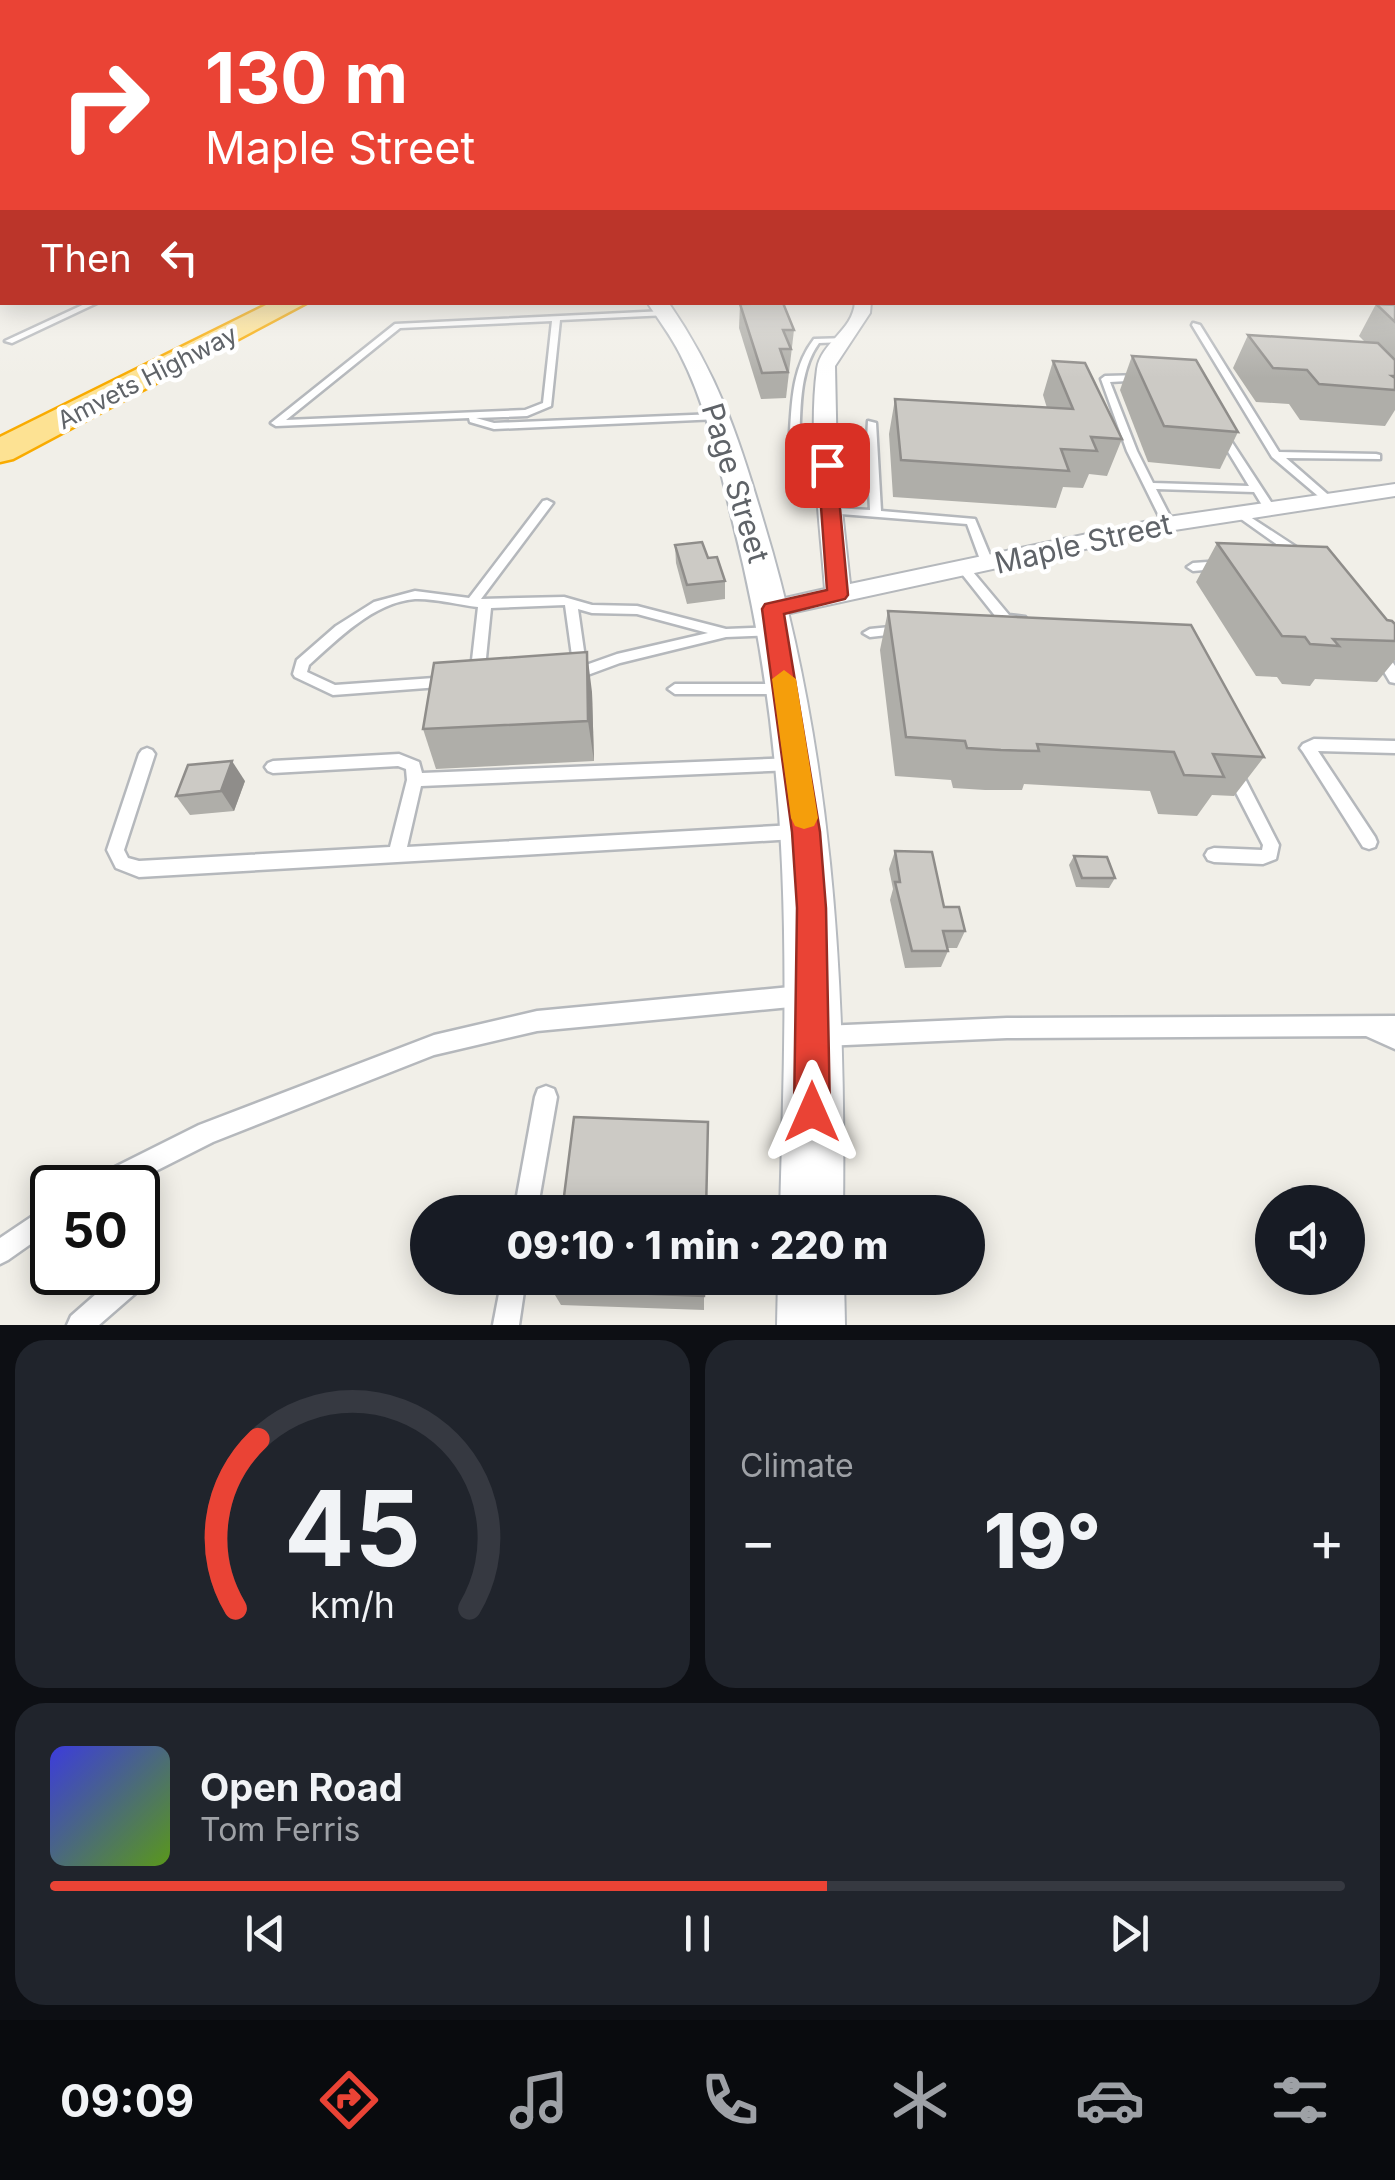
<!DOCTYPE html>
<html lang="en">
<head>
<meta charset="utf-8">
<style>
	:root { --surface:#171b24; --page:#20242c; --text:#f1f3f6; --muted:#9ea1a6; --line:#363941; --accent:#ea4335 }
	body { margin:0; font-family:Inter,sans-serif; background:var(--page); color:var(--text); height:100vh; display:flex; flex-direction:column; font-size:38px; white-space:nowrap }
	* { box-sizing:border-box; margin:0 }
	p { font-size:32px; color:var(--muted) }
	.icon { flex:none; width:55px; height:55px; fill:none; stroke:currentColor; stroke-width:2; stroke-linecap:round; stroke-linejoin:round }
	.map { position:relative; height:1325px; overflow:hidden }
	.details { display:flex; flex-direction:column; gap:15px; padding:15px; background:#0d0f14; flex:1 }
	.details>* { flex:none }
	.hud { position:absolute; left:0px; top:0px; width:1395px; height:305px; box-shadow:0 5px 25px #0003; background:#ea4335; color:#fff; overflow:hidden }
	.buttons { position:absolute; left:1255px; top:1185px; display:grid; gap:20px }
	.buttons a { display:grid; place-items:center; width:110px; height:110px; border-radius:50%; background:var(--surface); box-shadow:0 5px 25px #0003; font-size:50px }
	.speed { position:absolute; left:30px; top:1165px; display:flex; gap:20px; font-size:50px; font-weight:700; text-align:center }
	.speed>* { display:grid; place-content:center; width:130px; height:130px; border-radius:50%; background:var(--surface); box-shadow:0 5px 25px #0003; line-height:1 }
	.speed .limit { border:5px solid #111; border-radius:15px; background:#fff; color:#111 }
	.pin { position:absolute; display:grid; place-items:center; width:85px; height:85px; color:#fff; margin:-42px; border-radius:20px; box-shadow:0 5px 15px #0006 }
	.me { position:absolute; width:110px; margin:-55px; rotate:0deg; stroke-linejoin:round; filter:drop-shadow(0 0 8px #0008) }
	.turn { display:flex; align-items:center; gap:35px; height:210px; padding:0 40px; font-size:45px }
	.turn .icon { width:130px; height:130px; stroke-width:2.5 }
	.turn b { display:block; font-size:70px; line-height:85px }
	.then { display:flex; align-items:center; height:95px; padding:0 40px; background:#0003; gap:20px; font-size:38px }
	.big { font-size:75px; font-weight:800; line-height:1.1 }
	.details .tile { flex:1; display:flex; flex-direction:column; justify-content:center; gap:15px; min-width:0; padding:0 35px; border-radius:30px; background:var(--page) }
	.details .dial { align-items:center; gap:0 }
	.dial svg { height:260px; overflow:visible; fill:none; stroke:var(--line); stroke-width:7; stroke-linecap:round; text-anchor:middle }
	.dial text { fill:var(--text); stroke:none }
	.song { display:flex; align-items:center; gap:30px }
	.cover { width:120px; height:120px; border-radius:15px; background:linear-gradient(135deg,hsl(240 70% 55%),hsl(90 70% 35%)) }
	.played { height:10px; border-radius:5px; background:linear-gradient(90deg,var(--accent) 60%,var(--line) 60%) }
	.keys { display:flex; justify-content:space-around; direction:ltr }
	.heat { display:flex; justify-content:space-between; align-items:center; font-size:55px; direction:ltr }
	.details .tiles { flex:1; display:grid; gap:15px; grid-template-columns:1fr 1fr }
	.tile:last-child { grid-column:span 2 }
	.trip { position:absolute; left:410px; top:1195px; width:575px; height:100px; border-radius:50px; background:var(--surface); box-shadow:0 5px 25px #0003; font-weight:800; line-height:100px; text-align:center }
	.menu { display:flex; height:160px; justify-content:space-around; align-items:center; background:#090b0e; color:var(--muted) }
	.menu .icon { width:70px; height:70px }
	.menu .active { color:var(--accent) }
	.menu b { font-size:45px; color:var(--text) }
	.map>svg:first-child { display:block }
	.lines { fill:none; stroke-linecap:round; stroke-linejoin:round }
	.service-casing { stroke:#b5b8bc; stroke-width:5 }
	.minor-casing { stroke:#b5b8bc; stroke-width:4 }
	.secondary-casing { stroke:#b6babf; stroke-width:4 }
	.motorway-casing { stroke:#f9ab00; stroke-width:5 }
	.service { fill:#fff; fill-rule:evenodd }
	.minor { fill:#fff; fill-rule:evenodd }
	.secondary { fill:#fff; fill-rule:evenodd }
	.motorway { fill:#fde293; fill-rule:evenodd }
	.wall { fill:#afaea9 }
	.shaded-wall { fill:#8f8d8a }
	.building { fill:#cccac5; stroke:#8f8d8a; stroke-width:2.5 }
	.route { fill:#ea4335; stroke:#982c22; stroke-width:2.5 }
	.slow { fill:#f59e0b }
	.labels { text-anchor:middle; stroke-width:9; stroke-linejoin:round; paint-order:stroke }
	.far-street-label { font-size:25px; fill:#5f6368; stroke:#fff }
	.street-label { font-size:30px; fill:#5f6368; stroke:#fff }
</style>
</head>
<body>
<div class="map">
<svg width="1395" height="1325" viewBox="0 0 1395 1325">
	<rect width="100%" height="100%" fill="#f1efe8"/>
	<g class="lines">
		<defs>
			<g id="service">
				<path d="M1392,193L1395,194V198L1392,197Z"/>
				<path d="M1392,247L1395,248V252L1392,251Z"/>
				<rect x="0" y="253" width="2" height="4"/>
				<rect x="0" y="284" width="2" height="4"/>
				<path d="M89,302H99L12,343L5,341Z"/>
				<path d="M665,311H668V315L560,320L551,406L527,416L476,418L494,423L716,414L719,415V419L494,429L470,422L469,418L276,426L271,423L395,324ZM552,321L543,403L525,410L286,420L400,328Z"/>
				<path d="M1193,323L1200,325L1279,452L1376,454L1380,455V459L1286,458L1333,499L1332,501H1324L1272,457L1192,325Z"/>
				<path d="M847,338V342H844L819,343C798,372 801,412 799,446L815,459L831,463L832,465L827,468L807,463L789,447C792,409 790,370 814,339Z"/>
				<path d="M1142,375L1145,376V380L1110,382L1137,451L1153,483L1249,486L1216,432L1221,429L1224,430L1275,508L1273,510H1265L1254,492L1156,489L1174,524L1172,526H1164L1127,451L1101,379L1105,376Z"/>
				<path d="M868,421L876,423L881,511L975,519L994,565L992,568H984L982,565L967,524L828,513L826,511L832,508L870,510L867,446L827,443L822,440L827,437L867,440Z"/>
				<path d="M547,500L553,503L481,599L564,597L592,605L637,606L726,629L775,627L782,631L775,635L726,637L620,663L574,680L567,675L574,670L565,605L491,608L484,678L477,683L470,678L478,607C460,605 433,598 415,599C374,602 338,639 309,665L307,672L335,685L448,677L453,678L455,682L453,686L333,695L295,677L293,674L297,660L336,626L374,602L415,591L469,598L543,501ZM578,609L592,613L637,614L708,633L617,654L586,665Z"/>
				<path d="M1238,509L1307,554L1309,557L1307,560H1299L1234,514V510Z"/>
				<path d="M1222,561L1228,565L1226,568L1193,571L1187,567L1193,563Z"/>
				<path d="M964,565L968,566L1009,615L1025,617L1027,620L1025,623L1000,622L958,569Z"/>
				<path d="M900,626L907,630L905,633L870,637L863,633L870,629Z"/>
				<path d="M1380,648L1385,650L1395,666V683L1390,682L1373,653Z"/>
				<path d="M675,684H784L791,689L784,694H675L668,689Z"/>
				<path d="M1314,739L1395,741V753L1318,751L1375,837L1377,842L1375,847L1369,849L1363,847L1303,752L1300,748L1303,744Z"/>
				<path d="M147,748L152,750L155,754L124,850L128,858L139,861L390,847L407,780L406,769L398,766L273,773L268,771L265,767L268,763L273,761L399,754L419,762L422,773L794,758L799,760L802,764L799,768L794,770L421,786L407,847L795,825L801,827L803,832L801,837L795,839L139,877L116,868L107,850L139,754L142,750Z"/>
				<path d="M1233,765L1239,767L1279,845L1276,859L1263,864L1214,862L1208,860L1205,855L1208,850L1214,848L1262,850L1263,845L1225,771L1227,767Z"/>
				<path d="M801,986L808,989L811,996L808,1003L801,1006L537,1031L434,1055L213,1142L122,1188H86L89,1180L199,1125L434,1035L537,1011Z"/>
				<path d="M1395,1016V1049L1366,1036L1007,1038L823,1046L816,1043L813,1036L816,1029L823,1026L1007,1018Z"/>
				<path d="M546,1086L554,1089L557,1097L537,1212H514L535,1097L538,1089Z"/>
				<path d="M52,1203V1229L8,1260L0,1264V1238Z"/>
				<path d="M138,1263L146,1266L149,1275L146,1284L99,1325H67L71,1316L121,1272H138Z"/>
				<path d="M502,1278H526L519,1325H493Z"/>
			</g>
			<path id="minor" d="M855,302H871L870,313L835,366L837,465L850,584L1168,517L1395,484V496L1168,531L772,617L763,615L759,609L763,603L825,589C820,521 808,436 817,369C821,342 853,331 855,302Z"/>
			<g id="secondary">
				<path d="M647,302H668C719,376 739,438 764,523C832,747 846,979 843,1212H780C787,973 794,762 734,527C720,469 707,406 680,354C671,336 658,319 647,302Z"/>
				<path d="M778,1278H844L845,1325H777Z"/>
			</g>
			<path id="motorway" d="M272,302H308L13,459L0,462V437Z"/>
		</defs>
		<use href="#service" class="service-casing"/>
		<use href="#minor" class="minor-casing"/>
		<use href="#secondary" class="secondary-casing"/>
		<use href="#motorway" class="motorway-casing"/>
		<use href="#service" class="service"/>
		<use href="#minor" class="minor"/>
		<use href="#secondary" class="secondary"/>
		<use href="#motorway" class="motorway"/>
	</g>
	<g class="wall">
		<path d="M740,304L794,330L786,398L761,399L739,328Z"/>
		<path d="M1376,304L1395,305V410L1385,426L1300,420L1289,404L1256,402L1233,368L1248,335L1365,342L1359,336Z"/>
		<path d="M1132,356L1238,432L1220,469L1148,462L1120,390Z"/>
		<path d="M1053,361L1122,439L1107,476L1089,474L1083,488L1063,487L1056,508L893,497L889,434L895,399L1047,408L1043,395Z"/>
		<path d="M1217,543L1395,624V660L1377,682L1315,679L1310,686L1282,684L1277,677L1256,676L1196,582Z"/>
		<path d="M675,545L725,581V599L687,604L676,563Z"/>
		<path d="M888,611L1264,757L1234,796L1212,795L1197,816L1158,814L1150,791L1024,784L1022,790H985L953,788L951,780L895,776L880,650Z"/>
		<path d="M592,692L594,761L436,769L423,729Z"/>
		<path d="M245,781L234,811L190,815L176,796Z"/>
		<path d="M895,851L965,931L957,948H947L948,951L941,967L905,968L890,900L893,889L889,869Z"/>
		<path d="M1074,856L1115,878L1109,888L1076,887L1069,865Z"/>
		<path d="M552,1290L704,1296V1310L561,1305Z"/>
	</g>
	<g class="shaded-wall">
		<path d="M587,652L592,692L594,761L588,721Z"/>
		<path d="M232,761L245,781L234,811L221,791Z"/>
	</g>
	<g class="building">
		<path d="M783,303L794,330H783L791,349H780L788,372L762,373L740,304Z"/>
		<path d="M1376,304L1395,305V322Z"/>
		<path d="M1248,335L1378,343L1395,360V376H1392L1395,378V390L1319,384L1307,370L1273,368Z"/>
		<path d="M1132,356L1196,360L1238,432L1164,426Z"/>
		<path d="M1053,361L1085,363L1122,439L1091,437L1097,451L1061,449L1069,471L901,460L895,399L1073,409Z"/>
		<path d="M702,542L708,558L717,557L725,581L687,585L675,545Z"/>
		<path d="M1217,543L1327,547L1387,620L1392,621L1395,624V641L1333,639L1339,646L1310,644L1305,637L1282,636Z"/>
		<path d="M888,611L1191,625L1264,757L1213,754L1224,777L1184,775L1174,752L1037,744L1039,751L1001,750L967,748L965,741L906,737Z"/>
		<path d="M587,652L588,721L423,729L434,663Z"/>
		<path d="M232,761L221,791L176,796L188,765Z"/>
		<path d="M895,851L932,852L944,907H959L965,931H943L948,951H912L895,882H900Z"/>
		<path d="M1074,856L1107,857L1115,878H1082Z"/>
		<path d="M574,1117L708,1122L706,1212H562Z"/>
		<path d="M553,1278H705L704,1296L552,1290Z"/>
	</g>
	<linearGradient id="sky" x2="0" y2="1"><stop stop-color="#8fc3f1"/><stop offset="0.51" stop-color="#f9f8f5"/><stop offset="1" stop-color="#f9f8f5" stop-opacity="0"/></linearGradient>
	<rect width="1395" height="378" fill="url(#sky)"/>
	<path class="route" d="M827,460L836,465L848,595L845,599L784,614L820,832L826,908L830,1112L825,1124L812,1129L799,1124L794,1112L797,908L792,832L762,609L765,604L827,590L818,465Z"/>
	<path class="slow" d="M784,670L796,679L818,818L814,826L804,829L795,826L791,818L772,679Z"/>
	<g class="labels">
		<g class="far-street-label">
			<text transform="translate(147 377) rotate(-27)" y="9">Amvets Highway</text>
		</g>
		<g class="street-label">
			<text transform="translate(735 483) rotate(73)" y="10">Page Street</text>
			<text transform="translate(1083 544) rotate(-13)" y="10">Maple Street</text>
		</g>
	</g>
</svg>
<div class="buttons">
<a><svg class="icon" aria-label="sound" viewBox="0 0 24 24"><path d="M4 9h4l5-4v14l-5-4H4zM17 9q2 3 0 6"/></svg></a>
</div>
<div class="speed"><div class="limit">50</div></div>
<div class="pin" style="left:827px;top:465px;background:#d93025"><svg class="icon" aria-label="arrive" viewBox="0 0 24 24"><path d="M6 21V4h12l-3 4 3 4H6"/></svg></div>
<svg class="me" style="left:812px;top:1112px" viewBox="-20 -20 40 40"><path d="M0-17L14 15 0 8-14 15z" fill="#ea4335" stroke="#fff" stroke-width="4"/></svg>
<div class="trip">09:10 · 1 min · 220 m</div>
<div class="hud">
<div class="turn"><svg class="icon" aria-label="right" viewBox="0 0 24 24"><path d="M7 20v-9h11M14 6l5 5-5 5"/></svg><div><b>130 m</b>Maple Street</div></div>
<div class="then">Then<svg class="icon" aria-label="left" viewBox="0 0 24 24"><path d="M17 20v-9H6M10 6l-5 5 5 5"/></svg></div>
</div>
</div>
<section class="details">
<div class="tiles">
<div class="tile dial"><svg viewBox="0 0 100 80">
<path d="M14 69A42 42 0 1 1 86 69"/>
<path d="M14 69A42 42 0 0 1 21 17" stroke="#ea4335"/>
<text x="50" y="56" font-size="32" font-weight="700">45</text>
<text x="50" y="72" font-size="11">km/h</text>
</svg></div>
<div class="tile"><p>Climate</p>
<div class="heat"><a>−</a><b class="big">19°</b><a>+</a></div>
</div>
<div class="tile">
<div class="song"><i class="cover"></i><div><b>Open Road</b><p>Tom Ferris</p></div></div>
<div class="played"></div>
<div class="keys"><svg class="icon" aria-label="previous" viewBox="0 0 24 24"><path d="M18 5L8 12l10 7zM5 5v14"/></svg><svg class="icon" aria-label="pause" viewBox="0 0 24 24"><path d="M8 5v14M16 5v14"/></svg><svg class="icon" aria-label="next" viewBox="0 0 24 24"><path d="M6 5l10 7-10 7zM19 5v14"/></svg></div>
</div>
</div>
</section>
<nav class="menu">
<b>09:09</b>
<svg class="icon active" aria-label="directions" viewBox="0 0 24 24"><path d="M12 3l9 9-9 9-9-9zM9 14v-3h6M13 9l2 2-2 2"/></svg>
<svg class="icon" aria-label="music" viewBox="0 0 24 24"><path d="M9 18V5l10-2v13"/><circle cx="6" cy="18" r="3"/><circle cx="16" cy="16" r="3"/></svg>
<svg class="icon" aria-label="phone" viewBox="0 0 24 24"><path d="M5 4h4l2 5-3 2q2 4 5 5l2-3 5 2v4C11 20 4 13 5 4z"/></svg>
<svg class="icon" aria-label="climate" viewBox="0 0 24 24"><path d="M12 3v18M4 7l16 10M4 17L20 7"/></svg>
<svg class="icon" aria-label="car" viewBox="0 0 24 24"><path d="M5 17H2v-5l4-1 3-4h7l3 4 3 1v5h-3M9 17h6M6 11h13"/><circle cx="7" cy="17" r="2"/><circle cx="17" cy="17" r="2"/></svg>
<svg class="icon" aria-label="filters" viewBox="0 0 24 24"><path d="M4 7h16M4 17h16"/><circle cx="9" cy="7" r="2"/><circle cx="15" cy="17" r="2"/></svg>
</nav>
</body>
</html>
